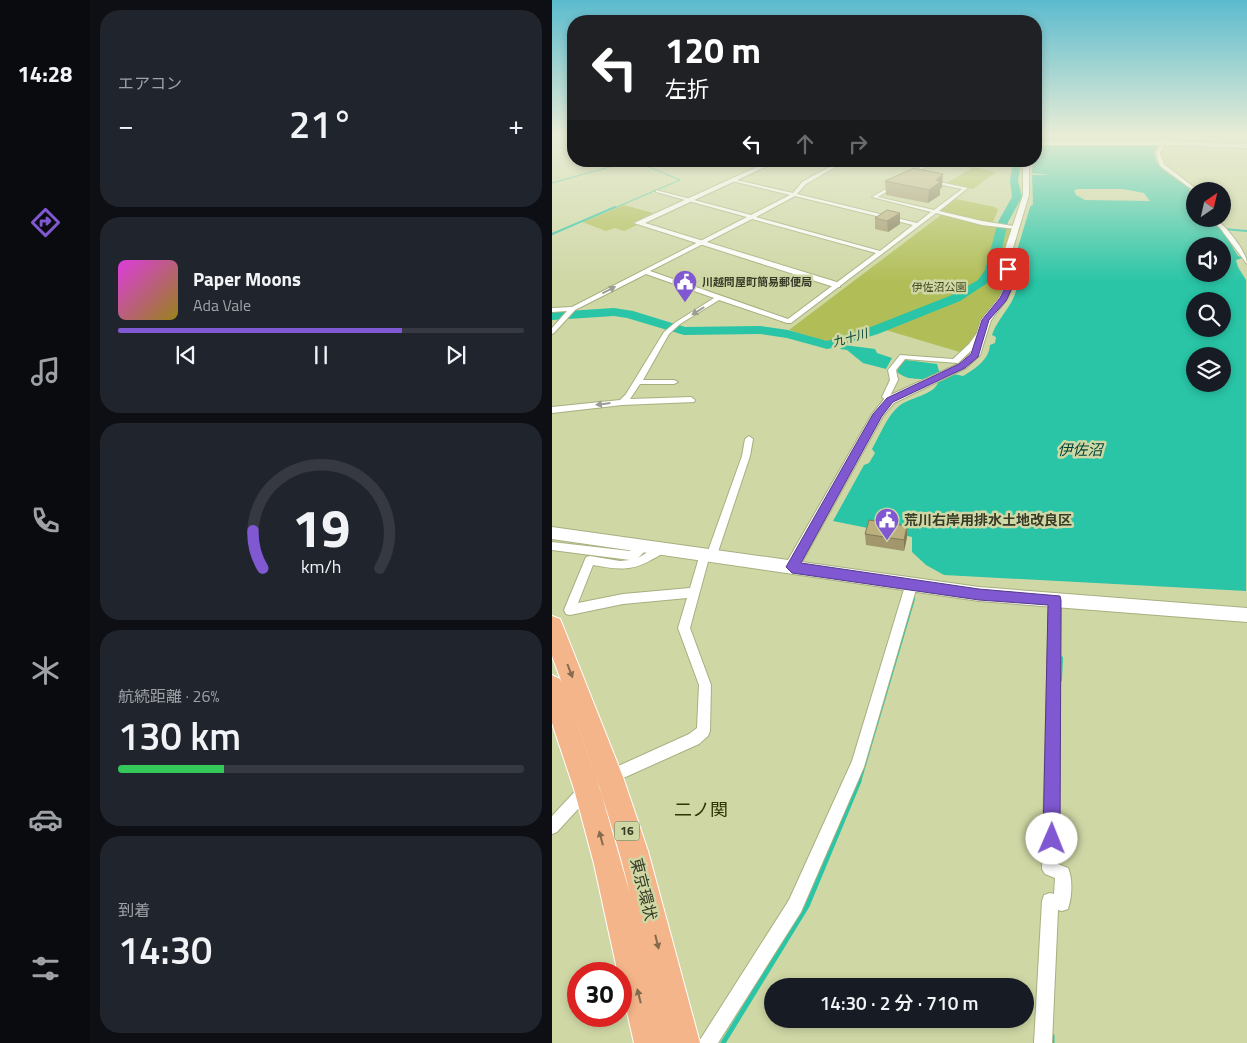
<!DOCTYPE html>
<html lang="ja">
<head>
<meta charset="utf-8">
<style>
	:root { --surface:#171b24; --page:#20242c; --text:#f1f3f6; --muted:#9ea1a6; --line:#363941; --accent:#8058d1 }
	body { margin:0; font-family:"Titillium Web","Noto Sans JP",sans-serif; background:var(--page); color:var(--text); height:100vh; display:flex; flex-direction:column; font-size:19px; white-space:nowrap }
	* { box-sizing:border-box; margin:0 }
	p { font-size:16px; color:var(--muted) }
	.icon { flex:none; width:28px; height:28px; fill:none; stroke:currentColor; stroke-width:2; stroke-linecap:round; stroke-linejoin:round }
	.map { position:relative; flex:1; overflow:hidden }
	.sheet { display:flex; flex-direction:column; gap:10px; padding:10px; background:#0d0f14; width:462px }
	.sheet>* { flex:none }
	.top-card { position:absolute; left:15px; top:15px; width:475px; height:152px; border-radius:20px; box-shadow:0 2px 8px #0003; background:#202124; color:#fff; overflow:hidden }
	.needle { width:32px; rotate:34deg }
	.buttons { position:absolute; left:634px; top:182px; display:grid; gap:10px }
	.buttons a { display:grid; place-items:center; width:45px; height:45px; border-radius:50%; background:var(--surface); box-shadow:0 2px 8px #0003; font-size:25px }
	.speed { position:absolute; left:15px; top:962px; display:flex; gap:10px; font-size:25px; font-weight:700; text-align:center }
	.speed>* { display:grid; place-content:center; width:65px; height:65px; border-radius:50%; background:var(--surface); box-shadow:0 2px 8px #0003; line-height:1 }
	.speed .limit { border:8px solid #d22; background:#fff; color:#111 }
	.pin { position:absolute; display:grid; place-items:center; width:42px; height:42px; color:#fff; margin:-21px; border-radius:10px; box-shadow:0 2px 8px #0006 }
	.me { position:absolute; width:55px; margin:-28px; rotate:1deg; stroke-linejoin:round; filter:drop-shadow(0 0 4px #0008) }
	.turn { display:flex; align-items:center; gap:18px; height:105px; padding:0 15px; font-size:22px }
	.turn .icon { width:65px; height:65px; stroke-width:2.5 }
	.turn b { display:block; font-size:35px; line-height:42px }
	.lanes { display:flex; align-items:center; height:48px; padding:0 15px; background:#0003; justify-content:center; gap:25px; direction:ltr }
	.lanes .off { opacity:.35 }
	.big { font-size:38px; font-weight:600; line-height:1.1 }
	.sheet .tile { flex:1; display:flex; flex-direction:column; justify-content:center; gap:8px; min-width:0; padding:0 18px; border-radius:20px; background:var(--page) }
	.sheet .dial { align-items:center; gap:0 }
	.dial svg { height:130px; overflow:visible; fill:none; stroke:var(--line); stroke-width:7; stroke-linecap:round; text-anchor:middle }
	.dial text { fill:var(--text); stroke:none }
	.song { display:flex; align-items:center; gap:15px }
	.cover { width:60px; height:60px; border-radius:8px; background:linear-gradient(135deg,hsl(300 70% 55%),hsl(50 70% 35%)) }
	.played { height:5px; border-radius:2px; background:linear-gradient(90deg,var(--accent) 70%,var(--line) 70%) }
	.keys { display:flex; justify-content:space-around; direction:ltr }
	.heat { display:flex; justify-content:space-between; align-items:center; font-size:28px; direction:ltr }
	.charge { height:8px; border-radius:4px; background:linear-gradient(90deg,#34c759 26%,var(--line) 0) }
	.trip { position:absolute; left:212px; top:978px; width:270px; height:50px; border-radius:25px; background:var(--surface); box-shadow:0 2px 8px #0003; font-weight:600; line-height:50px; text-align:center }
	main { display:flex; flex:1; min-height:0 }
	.tab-bar { display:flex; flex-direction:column; width:90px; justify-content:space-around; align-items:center; background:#090b0e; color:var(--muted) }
	.tab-bar .icon { width:35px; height:35px }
	.tab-bar .selected { color:var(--accent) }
	.tab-bar b { font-size:22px; color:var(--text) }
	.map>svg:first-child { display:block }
	.green { fill:#b1be57 }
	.water { fill:#29c5a6; fill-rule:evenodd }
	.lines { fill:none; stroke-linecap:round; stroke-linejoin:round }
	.stream-far3 { stroke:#29c5a6; stroke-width:1 }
	.stream-far2 { stroke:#29c5a6; stroke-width:2 }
	.stream-far1 { stroke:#29c5a6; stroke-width:4 }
	.stream { stroke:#29c5a6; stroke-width:5 }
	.river { fill:#29c5a6; fill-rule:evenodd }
	.street-casing { stroke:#a8af7f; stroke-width:2 }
	.secondary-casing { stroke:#a8af7f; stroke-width:2 }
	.highway-casing { stroke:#fff; stroke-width:2 }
	.street { fill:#fff; fill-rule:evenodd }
	.secondary { fill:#fff; fill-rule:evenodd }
	.highway { fill:#f4b58a; fill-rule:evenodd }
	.wall { fill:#a1966c }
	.shaded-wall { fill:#837a58 }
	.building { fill:#bbaf7e; stroke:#837a58 }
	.oneway { fill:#9b9c92 }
	.oneway2 { fill:#836b4e }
	.route { fill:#8058d1; stroke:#533988 }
	.labels { text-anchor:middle; stroke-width:5; stroke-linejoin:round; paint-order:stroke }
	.far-poi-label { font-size:11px; font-weight:bold; fill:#373a26; stroke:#cfd7a5; text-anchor:start }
	.far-park-label { font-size:11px; fill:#44491e; stroke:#cfd7a5 }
	.far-water-label { font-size:12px; font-style:italic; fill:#004337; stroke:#cfd7a5 }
	.shield { fill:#cfd7a5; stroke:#65694c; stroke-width:1 }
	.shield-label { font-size:12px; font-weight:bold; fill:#373a26 }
	.poi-label { font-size:14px; font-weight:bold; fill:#373a26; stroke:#cfd7a5; text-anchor:start }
	.water-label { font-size:15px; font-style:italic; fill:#004337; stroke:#cfd7a5 }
	.near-street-label { font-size:16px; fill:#373a26; stroke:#cfd7a5 }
	.near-neighbourhood-label { font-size:18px; fill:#2f3404; stroke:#cfd7a5 }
</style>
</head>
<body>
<main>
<nav class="tab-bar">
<b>14:28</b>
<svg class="icon selected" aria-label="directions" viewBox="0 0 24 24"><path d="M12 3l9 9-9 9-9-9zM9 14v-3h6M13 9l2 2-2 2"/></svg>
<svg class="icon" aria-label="music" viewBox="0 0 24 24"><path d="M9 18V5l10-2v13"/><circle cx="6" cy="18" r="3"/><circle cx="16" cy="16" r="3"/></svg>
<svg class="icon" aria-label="phone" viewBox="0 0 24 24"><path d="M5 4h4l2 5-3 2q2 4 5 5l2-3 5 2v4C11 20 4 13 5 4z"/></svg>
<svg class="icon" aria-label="climate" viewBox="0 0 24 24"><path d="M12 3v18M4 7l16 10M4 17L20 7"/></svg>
<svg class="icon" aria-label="car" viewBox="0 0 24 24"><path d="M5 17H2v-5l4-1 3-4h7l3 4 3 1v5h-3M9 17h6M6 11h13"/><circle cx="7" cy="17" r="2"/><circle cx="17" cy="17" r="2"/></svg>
<svg class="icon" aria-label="filters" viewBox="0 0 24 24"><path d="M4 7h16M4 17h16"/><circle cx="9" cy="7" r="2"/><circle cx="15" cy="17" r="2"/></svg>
</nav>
<section class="sheet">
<div class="tile"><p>エアコン</p>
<div class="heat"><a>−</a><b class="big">21°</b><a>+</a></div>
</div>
<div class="tile">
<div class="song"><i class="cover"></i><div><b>Paper Moons</b><p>Ada Vale</p></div></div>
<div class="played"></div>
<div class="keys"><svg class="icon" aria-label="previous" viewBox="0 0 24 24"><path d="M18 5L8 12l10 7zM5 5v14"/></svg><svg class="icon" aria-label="pause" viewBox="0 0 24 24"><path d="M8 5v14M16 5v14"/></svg><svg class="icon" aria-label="next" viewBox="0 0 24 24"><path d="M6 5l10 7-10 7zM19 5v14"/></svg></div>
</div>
<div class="tile dial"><svg viewBox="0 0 100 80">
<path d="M14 69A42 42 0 1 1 86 69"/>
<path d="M14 69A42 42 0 0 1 8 46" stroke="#8058d1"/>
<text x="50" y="56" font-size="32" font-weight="700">19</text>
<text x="50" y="72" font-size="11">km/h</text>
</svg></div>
<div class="tile"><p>航続距離 · 26%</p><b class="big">130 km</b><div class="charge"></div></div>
<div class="tile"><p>到着</p><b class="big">14:30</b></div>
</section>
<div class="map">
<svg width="695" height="1043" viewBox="0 0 695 1043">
	<rect width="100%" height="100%" fill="#cfd7a5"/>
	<g class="green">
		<path d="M421,167L444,172L421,189L395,183Z"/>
		<path d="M404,199L443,207L446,210L440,224L390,212L389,210Z"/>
		<path d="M72,205L101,213L80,223L85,225L72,231L63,228L54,231L30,222Z"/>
		<path d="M389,215L461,228L452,291L411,353L327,328L295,338L274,342L237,330Z"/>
	</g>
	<g class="water">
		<path d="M493,145L606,146L602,151C603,175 632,176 641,195C644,201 642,211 642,219C669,219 675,239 688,259L684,260L686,267L694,280V591L392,575L374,565L360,552V537L281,521L312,465L317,463L323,453L320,449C328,435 335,416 347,406C358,397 380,396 386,383C370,375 360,384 345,372L349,361L354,360L385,364L387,371L411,376C423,369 437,360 438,345L443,343L444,337L440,335C448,313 467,302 465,278L469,277L468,272L465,270L464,254L478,207L481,204L480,175H498L480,173L481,161H484L486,148ZM525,189H571L592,193L598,201L533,200L524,195L522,191ZM642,246H670V274H642ZM642,301H670V329H642ZM642,356H670V384H642Z"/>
		<path d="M292,345L323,349L325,353L340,358L334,369L311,363L295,350L288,349Z"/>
	</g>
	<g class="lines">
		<g class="stream-far3">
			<path d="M15,136L21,138"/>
			<path d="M492,136L505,143"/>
			<path d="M0,139L11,136"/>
			<path d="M605,144L610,136"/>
			<path d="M0,183L79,161"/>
			<path d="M60,209L128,180L83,161"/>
		</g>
		<g class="stream-far2">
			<path d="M672,229L695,231"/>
			<path d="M0,234L63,207"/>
			<path d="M683,257L695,258"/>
		</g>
		<g class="stream-far1">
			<path d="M508,680L509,658"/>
			<path d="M307,782L361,599"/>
		</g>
		<g class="stream">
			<path d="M500,1036V1043"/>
			<path d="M171,1043L255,906L307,781"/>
		</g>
		<g class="river">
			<path d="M484,136H492L509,147L502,149Z"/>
			<path d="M461,161H469L466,181L470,197L456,222L445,271L434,284L408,301L326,334L280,348L275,349L235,338L208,334L132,335L75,318L62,316L0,320V312L62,308L81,311L133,327L208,326L236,330L275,341L316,328L400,295L426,280L433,270L446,222L460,197L458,181Z"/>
		</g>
		<defs>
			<g id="street">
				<path d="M613,136H617L608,153L612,164L647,191H642L608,166L604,153Z"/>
				<path d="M288,161H294L254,184L245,194L365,223L379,212L320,197L344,183L346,185L326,197L382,210L410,189L376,182L378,180L416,188L387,211L430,221L467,227L464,229L430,225L384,213L239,323H235L167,300L128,324L117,334L91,380H122L126,382L122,384H88L78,399L139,397L143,400L142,402L70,405L0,413V407L68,400L74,394L112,332L124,322L162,298L94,274L23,310L2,333L0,334V328L15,311L0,312V308L20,307L195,217L104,192V190L199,215L238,195L180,181V179L241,193L250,182ZM243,196L361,225L328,251L204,217ZM200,219L324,253L236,319L98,271Z"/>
				<path d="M378,161H383L358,177L354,176Z"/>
				<path d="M658,219H664C674,227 695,251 695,264L668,228Z"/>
				<path d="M428,329L433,330L423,347L406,363L353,359L344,370L346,380L338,396L342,400L338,403L330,397L338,380L336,370L348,355L401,359L417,344Z"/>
				<path d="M197,436L201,439L198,456L164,558H157L138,628L159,685L158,731L156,736L147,744L58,784L53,782L51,777L53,772L137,734L145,728L147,685L126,628L135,598L71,604L18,615L14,614L12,610L34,557L38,556L68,561L78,560L0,550V542L78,551L89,543H97L98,546L86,558L109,544L113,545L114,548C111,554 105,557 99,560C79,572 63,569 41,565L26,603L71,594L138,588L148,554L149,551H156L190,456L193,439Z"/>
				<path d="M359,581L363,583L365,586L312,767L249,912L166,1043H146L237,900L300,761L353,586L355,583Z"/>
				<path d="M503,595L507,596L509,600L506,864L516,868C521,878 520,898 516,909L510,911L506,910L500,1043H482L490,901L492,895L498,893L502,894L503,878L493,874L490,869L497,600L499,596Z"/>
				<path d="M33,784L38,786L40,791L38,796L5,832L0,834V816L28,786Z"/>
			</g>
			<g id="secondary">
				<path d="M484,141H612L695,144V148L612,145H484Z"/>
				<path d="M218,161H226L93,223L288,283V287H282L82,223Z"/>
				<path d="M471,161H477V195L459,255L460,288L455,299L439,320L428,355L414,368L342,403L331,416L250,562L427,587L695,608V622L427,601L0,539V527L236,560L320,414L334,397L406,364L418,354L429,320L447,298L452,288L451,255L471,195Z"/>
			</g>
			<path id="highway" d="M0,616L8,619L11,626L71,777L96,851L148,1043H82L69,985V974H66L42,864L22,789L0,723V675L8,679L10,683L0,656ZM19,706C41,768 63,830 78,894L48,789Z"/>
		</defs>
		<use href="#street" class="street-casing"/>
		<use href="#secondary" class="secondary-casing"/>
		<use href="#highway" class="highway-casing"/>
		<use href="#street" class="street"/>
		<use href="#secondary" class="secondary"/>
		<use href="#highway" class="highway"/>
	</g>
	<g class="wall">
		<path d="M333,181L390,187L388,189V195L376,203L334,195Z"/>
		<path d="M323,218L348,224L336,232L323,229Z"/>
		<path d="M355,526V537L352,551L314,545L313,534Z"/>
	</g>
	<g class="shaded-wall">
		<path d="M391,174L390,187L388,189V195L376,203L377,190L384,180Z"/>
		<path d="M348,213V224L336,232L335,221Z"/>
		<path d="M355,526V537L352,551V540Z"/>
	</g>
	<g class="building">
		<path d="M362,168L391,174L384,180L388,182L377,190L333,181Z"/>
		<path d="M335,210L348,213L335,221L323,218Z"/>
		<path d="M317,520L355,526L352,540L313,534Z"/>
	</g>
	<defs><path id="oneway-solid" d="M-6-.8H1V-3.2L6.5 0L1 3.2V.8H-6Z" transform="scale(1.25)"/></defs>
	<g class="oneway">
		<use href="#oneway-solid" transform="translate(57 290) rotate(-27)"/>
		<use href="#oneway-solid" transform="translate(146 311) rotate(148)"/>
		<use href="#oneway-solid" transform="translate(51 404) rotate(173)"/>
	</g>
	<g class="oneway2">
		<use href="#oneway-solid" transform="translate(18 671) rotate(69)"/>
		<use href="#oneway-solid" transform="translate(49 838) rotate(-105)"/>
		<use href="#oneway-solid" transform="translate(105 942) rotate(76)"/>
		<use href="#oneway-solid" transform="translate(87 996) rotate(-104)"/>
	</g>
	<linearGradient id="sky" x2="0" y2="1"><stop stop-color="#5bbbce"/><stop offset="0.48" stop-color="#e9edd6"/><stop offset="1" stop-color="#e9edd6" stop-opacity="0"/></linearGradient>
	<rect width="695" height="282" fill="url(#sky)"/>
	<path class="route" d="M456,267L460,269V288L454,301L437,320L426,357L413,368L341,402L330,416L249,563L427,589L508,596L509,600L508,839L506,845L500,847L494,845L491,839L496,605L427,600L240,573L234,567L321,414L335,398L407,364L419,354L430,320L448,298L453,288V269Z"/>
	<defs>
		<symbol id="civic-pin" viewBox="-11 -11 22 30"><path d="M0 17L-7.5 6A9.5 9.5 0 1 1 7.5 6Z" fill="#8058d1" stroke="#cfd7a5"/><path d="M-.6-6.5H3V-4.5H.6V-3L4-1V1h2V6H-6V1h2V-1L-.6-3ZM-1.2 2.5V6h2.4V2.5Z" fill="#fff"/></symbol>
	</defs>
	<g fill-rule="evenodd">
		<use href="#civic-pin" x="119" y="268" width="28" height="38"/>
		<use href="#civic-pin" x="321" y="506" width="28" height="38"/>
	</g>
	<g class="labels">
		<g class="far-poi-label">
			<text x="150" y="286">川越問屋町簡易郵便局</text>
		</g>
		<g class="far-park-label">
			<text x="387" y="291">伊佐沼公園</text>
		</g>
		<g class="far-water-label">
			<text transform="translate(298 338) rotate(-16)" y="4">九十川</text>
		</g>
		<rect class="shield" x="62.5" y="821.5" width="25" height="19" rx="4"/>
		<g class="shield-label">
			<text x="75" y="835">16</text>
		</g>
		<g class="poi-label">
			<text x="352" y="525">荒川右岸用排水土地改良区</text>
		</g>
		<g class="water-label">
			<text x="528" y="455">伊佐沼</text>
		</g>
		<g class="near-street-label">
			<text transform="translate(92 889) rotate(76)" y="6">東京環状</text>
		</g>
		<g class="near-neighbourhood-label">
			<text x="149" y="816">二ノ関</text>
		</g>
	</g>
</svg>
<div class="buttons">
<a><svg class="needle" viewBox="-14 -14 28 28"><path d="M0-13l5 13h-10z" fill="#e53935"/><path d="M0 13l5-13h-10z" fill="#9ea1a6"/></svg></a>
<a><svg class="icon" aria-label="sound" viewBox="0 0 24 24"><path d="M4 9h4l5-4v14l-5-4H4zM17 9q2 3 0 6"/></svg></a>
<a><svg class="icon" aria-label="search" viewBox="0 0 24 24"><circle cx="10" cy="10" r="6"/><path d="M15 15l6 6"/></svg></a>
<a><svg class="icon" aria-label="layers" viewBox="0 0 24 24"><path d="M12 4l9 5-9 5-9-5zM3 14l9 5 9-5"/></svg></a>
</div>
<div class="speed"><div class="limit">30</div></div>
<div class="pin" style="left:456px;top:269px;background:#d93025"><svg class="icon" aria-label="arrive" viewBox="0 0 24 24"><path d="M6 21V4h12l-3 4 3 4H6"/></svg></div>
<svg class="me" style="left:500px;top:839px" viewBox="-20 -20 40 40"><circle r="19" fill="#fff"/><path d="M0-13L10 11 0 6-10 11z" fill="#8058d1"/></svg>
<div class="trip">14:30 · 2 分 · 710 m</div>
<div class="top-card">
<div class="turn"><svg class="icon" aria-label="left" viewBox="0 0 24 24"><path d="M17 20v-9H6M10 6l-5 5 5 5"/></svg><div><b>120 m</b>左折</div></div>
<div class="lanes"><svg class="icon" aria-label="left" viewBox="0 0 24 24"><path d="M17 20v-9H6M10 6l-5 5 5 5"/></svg><svg class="icon off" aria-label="ahead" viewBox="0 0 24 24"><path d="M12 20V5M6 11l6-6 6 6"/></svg><svg class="icon off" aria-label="right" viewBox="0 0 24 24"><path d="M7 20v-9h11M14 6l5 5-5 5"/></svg></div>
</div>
</div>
</main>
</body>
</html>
